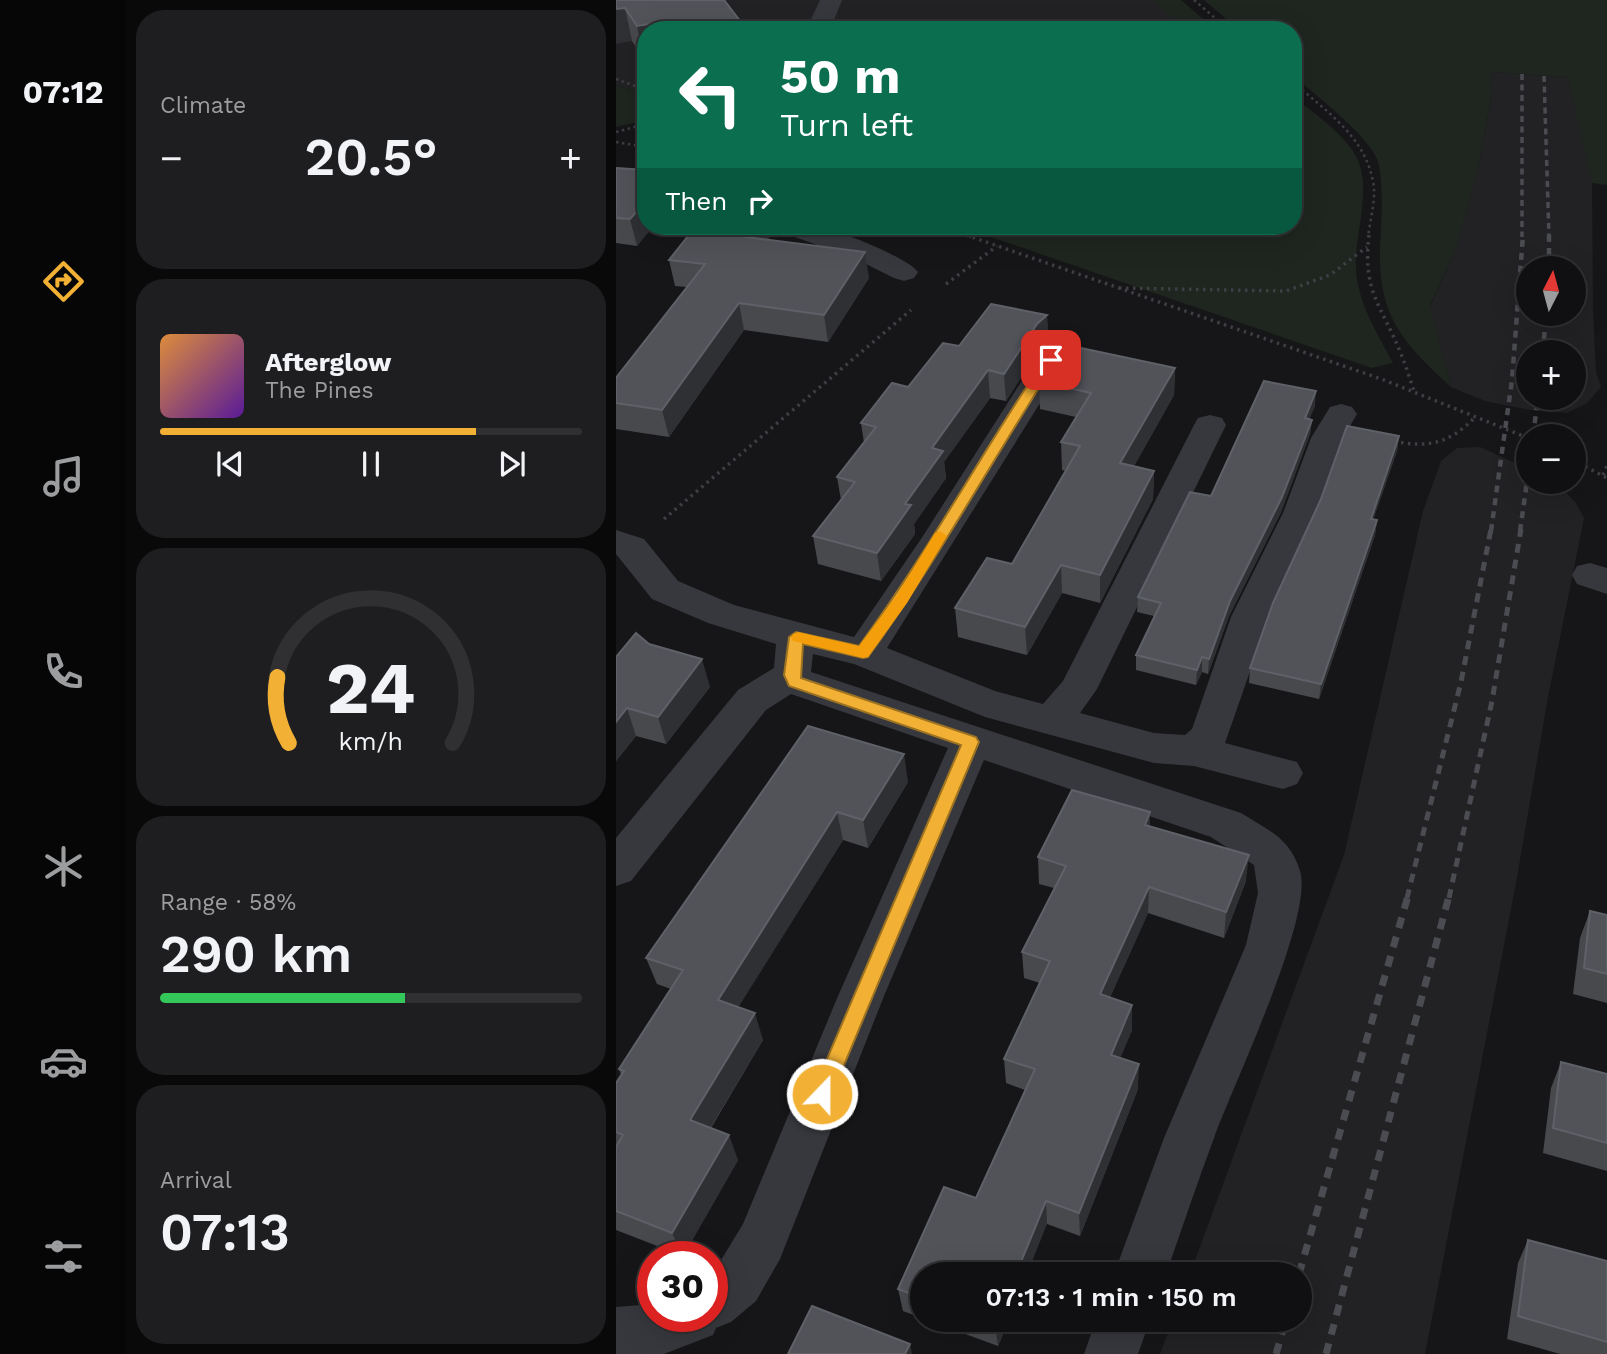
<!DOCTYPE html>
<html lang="en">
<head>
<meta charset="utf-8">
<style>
	:root { --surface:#101012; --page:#1e1e20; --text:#f1f3f6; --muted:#9c9d9f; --line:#303032; --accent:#f2b134 }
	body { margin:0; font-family:"Work Sans",sans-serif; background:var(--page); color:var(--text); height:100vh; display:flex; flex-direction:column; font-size:26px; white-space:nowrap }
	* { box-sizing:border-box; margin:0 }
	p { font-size:23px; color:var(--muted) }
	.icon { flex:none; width:38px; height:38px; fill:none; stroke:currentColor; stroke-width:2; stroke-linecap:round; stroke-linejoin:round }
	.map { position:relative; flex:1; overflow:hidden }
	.panel { display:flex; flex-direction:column; gap:10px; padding:10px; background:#09090a; width:490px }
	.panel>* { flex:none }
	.top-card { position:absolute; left:21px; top:21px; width:665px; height:214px; border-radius:28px; box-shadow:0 7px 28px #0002,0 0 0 2px var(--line); background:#0b6e4f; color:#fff; overflow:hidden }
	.needle { width:46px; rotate:6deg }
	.tools { position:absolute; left:900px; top:256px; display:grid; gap:14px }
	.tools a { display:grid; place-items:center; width:70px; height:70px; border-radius:50%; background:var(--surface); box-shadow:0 7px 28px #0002,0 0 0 2px var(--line); font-size:35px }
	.speed { position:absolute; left:21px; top:1241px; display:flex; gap:14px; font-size:35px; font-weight:700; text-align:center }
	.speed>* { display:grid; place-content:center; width:91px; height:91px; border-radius:50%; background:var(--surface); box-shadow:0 7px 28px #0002,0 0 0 2px var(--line); line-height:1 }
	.speed .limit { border:10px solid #d22; background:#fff; color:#111 }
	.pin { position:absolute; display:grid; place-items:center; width:60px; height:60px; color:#fff; margin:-30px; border-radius:14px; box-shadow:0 4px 10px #0006 }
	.me { position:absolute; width:77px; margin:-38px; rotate:22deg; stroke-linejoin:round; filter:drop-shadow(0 0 5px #0008) }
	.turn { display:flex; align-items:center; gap:24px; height:147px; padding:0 28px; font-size:32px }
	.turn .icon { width:91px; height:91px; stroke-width:2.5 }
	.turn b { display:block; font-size:49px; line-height:60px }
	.then { display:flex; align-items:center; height:66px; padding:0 28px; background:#0003; gap:14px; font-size:26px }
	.big { font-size:52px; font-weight:600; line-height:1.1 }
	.panel .tile { flex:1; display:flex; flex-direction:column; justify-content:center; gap:10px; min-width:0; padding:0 24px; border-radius:28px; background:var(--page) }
	.panel .dial { align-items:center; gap:0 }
	.dial svg { height:182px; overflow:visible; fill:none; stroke:var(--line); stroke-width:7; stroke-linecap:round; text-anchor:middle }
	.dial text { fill:var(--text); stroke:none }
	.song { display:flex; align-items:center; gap:21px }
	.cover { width:84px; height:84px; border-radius:10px; background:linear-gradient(135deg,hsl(30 70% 55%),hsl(270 70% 35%)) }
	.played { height:7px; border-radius:4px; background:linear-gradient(90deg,var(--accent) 75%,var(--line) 75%) }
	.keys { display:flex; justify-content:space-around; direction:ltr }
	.heat { display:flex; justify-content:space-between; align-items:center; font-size:38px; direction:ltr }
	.charge { height:10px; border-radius:5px; background:linear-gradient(90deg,#34c759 58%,var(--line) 0) }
	.trip { position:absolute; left:294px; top:1262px; width:402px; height:70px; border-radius:35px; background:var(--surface); box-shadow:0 7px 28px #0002,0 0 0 2px var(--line); font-weight:600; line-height:70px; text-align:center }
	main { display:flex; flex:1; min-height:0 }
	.dock { display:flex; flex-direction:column; width:126px; justify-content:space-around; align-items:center; background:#060607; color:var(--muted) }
	.dock .icon { width:49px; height:49px }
	.dock .active { color:var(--accent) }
	.dock b { font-size:32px; color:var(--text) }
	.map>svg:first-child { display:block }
	.built { fill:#222225; fill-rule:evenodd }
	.green { fill:#1e261f }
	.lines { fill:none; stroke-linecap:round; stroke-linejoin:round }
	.path-far1 { stroke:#3d3f44; stroke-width:2.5; stroke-dasharray:2.5 3.5; stroke-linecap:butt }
	.path { stroke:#3d3f44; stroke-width:3.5; stroke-dasharray:2.5 4.5; stroke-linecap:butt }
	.minor { fill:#37383d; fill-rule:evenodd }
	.rail-far3 { stroke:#4a4c52; stroke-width:3.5; stroke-dasharray:6 4.5; stroke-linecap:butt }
	.rail-far2 { stroke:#4a4c52; stroke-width:4.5; stroke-dasharray:7 6; stroke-linecap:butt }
	.rail-far1 { stroke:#4a4c52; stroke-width:5; stroke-dasharray:9 7; stroke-linecap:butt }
	.rail { stroke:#4a4c52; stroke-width:7; stroke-dasharray:11 9; stroke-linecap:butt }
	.wall { fill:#47494d }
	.shaded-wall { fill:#2f3033 }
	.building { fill:#525359; stroke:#5f6168; stroke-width:2 }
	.route { fill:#f2b134; stroke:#9d7322; stroke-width:2 }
	.slow { fill:#f59e0b }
</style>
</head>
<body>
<main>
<nav class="dock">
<b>07:12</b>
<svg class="icon active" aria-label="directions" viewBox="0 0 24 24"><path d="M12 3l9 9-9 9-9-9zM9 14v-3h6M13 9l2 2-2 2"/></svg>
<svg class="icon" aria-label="music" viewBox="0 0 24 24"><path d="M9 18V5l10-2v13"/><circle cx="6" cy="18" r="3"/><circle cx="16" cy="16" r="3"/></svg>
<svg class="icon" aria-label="phone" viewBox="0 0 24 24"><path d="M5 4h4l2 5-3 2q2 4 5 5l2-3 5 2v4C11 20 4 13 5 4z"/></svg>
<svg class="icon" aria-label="climate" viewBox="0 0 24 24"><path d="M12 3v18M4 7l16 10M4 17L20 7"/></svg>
<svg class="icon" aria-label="car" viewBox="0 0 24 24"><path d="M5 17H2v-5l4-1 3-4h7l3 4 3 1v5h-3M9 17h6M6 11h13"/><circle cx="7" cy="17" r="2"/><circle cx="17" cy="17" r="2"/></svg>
<svg class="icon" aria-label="filters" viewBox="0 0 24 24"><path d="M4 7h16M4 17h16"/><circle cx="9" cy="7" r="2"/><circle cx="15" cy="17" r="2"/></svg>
</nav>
<section class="panel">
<div class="tile"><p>Climate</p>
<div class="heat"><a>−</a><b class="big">20.5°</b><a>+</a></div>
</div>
<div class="tile">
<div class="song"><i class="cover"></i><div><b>Afterglow</b><p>The Pines</p></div></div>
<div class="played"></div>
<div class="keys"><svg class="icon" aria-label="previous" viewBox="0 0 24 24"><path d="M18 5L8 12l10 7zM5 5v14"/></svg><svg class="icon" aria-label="pause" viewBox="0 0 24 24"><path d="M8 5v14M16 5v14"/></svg><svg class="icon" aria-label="next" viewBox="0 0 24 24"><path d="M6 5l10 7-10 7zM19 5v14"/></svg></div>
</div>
<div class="tile dial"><svg viewBox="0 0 100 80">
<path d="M14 69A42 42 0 1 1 86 69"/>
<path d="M14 69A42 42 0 0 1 9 40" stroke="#f2b134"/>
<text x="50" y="56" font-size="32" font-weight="700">24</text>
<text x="50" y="72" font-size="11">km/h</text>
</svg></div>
<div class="tile"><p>Range · 58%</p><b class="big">290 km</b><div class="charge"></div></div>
<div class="tile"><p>Arrival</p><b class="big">07:13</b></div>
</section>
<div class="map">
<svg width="991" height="1354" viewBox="0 0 991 1354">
	<rect width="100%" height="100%" fill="#161618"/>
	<g class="built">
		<path d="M0,0H547L580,30H30V95L0,85Z"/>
		<path d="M875,72L952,77L974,165L976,183L977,311L980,371L985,387L971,403L951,413L914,410L869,401L835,387L814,307L841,246L862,169L876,93ZM912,268H957V313H912ZM912,352H957V397H912Z"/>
		<path d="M864,447L912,469V481L940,482L960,503L968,518L932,697L900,883L809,1354H544L557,1320H684V1274H574L728,855L807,511L825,461L841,448Z"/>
	</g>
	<g class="green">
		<path d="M537,0H565L600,30H571Z"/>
		<path d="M588,0H991V185L976,183L952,77L875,72L876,93L862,169L841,246L814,306L835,387C778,335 759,309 765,229C766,211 767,175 761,159C751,135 698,93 677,76V30H623Z"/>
		<path d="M0,85L30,95V120L0,127Z"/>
		<path d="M677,96C697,113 722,129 737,151C759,184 738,232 740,268C741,302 762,334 777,363L756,368L343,226H677Z"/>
	</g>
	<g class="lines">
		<g class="path-far1">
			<path d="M578,0L613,30"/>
			<path d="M0,79L30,90"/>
			<path d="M677,82C712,113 752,138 758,188C759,203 754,221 752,237"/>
			<path d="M0,132L30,124"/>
			<path d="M0,142L30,147"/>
			<path d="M325,226L355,237"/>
		</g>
		<g class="path">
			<path d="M350,235L768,380L912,438"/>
			<path d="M753,235C746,292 766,306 785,354C790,366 794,379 798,391"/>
			<path d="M330,284L381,246"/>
			<path d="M503,288L670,291L714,275L751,247"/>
			<path d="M778,441C813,449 836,442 860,416"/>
			<path d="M957,460L991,478"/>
			<path d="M987,475L991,466"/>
			<path d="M48,519L295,310"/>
		</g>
		<g class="minor">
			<path d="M204,0H226L214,30H190Z"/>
			<path d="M161,226C173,225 187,224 199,226C218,228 293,258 302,272L298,278L288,281L278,278L240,259L165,232Z"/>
			<path d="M435,351L446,353L451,360L271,648L379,691L427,704L447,681L578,425L582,418L594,415L606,418L610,425L481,689L464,713L538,733L569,735L576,729L615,617L667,513L695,438L714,407L725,404L736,407L741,414L727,438L701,513L653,617L609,743L681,762L687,773L681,784L667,789L578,766L538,763L369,717L238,664L197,654L195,672L625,813C652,830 674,838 684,871C698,917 617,1085 598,1138C581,1183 566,1229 550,1274H498L548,1138L630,945L642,893L638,865L595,837L368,760L268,996L164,1259L140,1301L115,1322L100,1328L97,1335L48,1354H0V1307L37,1304V1316H96V1269L102,1265L127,1224L222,996L332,748L175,694L150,710L15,881L0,886V838L122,690L158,668L160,644L92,623L36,599L0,554V530L28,539L62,581L118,605L238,637L307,536L419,360L424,353Z"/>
			<path d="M974,563L991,568V594L961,584L956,575L961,566Z"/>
			<path d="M480,1320H534L522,1354H468Z"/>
		</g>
		<g class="rail-far3">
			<path d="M906,74V237"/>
			<path d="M928,76L933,237"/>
		</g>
		<g class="rail-far2">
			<path d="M933,268V235"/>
			<path d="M927,352L930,313"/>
			<path d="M917,436L922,397"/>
			<path d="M875,531L896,380L907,235"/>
			<path d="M904,531L912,475"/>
		</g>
		<g class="rail-far1">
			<path d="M791,898L845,682L875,529"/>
			<path d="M833,898L876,701L905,529"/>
		</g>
		<g class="rail">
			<path d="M683,1274L792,896"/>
			<path d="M660,1354L670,1320"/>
			<path d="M710,1354L833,896"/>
		</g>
	</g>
	<g class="wall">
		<path d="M0,0L131,30H30L28,60L16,41Z"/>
		<path d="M0,168L30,226H37L21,246L0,243Z"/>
		<path d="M156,234L151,240L253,278L212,342L128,330L53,437L0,429V378L71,287L59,286L53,260Z"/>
		<path d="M431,315L432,342L422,351L390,401L374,398L328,462L330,478L298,524L299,534L265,581L202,564L197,536L225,500L221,477L248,443L245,423L292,387L343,346Z"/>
		<path d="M559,368L558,395L518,466L538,471L537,499L484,603L446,593L411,655L342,637L339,608L396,564L450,471L446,470L445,442L460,417L424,409L423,381Z"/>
		<path d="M699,406L693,419L696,420L694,434L665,512L613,616L592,674L586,672L580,685L520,670V655L538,616L521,612L522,597L595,496Z"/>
		<path d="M783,436L781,451L757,520H761L759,535L703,699L633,683L634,668Z"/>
		<path d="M33,644L94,687L50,744L20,736L0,761V657Z"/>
		<path d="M192,726L292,782L252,848L227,840L122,1007L147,1040L95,1128L122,1160L67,1256L0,1230V1083L5,1075L3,1069L55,989L41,984L30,958Z"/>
		<path d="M534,826L630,881L608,938L532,913L494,997L516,1030L504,1058L522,1089L464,1236L431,1224L306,1274V1318L287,1311L282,1289L360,1198L409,1090L390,1083L388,1059L424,983L408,978L406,952L438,888L423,884L422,857Z"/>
		<path d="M974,911L991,915V1003L957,994L964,938Z"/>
		<path d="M945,1062L991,1074V1171L927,1153L935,1088Z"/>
		<path d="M912,1240L991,1261V1354H944L891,1339L902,1263Z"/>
		<path d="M311,1320H393L382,1346Z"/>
	</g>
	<g class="shaded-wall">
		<path d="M9,8L16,41L0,44V9Z"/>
		<path d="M39,23L40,30H30V59L28,60L21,26Z"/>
		<path d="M30,201V226H37L21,246L14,219Z"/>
		<path d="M138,226H154L156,234L134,263L130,237Z"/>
		<path d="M249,252L253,278L212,342L208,315Z"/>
		<path d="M123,303L128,330L53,437L46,410Z"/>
		<path d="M431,315L432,342L422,351L390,401L388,374L421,324Z"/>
		<path d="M559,368L558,395L504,491V463Z"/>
		<path d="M372,370L374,398L328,462L330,478L298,524L299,534L265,581L261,553L289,504L316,448Z"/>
		<path d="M700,391L699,406L687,433L689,418Z"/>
		<path d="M696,420L694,434L665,512L613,616L592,674L593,659L614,601Z"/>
		<path d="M783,436L781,451L752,534L755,519Z"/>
		<path d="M538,471L537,499L484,603V575Z"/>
		<path d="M761,520L759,535L703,699L705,684Z"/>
		<path d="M445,565L446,593L411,655L409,627Z"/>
		<path d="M586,657V672L580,685L581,670Z"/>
		<path d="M86,659L94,687L50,744L42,717Z"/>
		<path d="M11,708L20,736L0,761V722Z"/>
		<path d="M288,754L292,782L252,848L247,820Z"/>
		<path d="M221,812L227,840L110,1027L102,1000Z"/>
		<path d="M534,812V839L529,825Z"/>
		<path d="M633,855L630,881L608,938L610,912Z"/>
		<path d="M533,887L532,913L484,1020V994Z"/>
		<path d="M516,1005V1030L495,1080V1055Z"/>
		<path d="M139,1013L147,1040L84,1145L74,1120Z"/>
		<path d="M523,1064L522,1089L464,1236L463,1213Z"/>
		<path d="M113,1135L122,1160L67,1256L56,1233Z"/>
		<path d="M430,1201L431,1224L411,1274H400Z"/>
		<path d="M382,1320H393L382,1346L379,1325Z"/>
		<path d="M294,1344L296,1354H289Z"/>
	</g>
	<g class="building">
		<path d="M0,0H108L131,30H43L39,23L21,26L9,8L0,9Z"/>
		<path d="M0,168L30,170V201L14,219L0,218Z"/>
		<path d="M80,226H138L130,237L249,252L208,315L123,303L46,410L0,403V378L89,264L53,260Z"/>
		<path d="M375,304L431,315L421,324L388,374L372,370L316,448L327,451L289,504L295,505L261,553L197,536L239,482L221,477L260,427L245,423L276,383L292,387L327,343L343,346Z"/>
		<path d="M446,344L559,368L504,463L538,471L484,575L445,565L409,627L339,608L371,558L396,564L464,446L445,442L475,393L423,381Z"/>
		<path d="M648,381L700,391L689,418L696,420L666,497L614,601L593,659L586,657L581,670L520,655L545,603L522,597L574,492L595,496Z"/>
		<path d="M731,426L783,436L755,519L761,520L705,684L634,668L657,603L705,499Z"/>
		<path d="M20,633L33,644L86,659L42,717L11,708L0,722V657Z"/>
		<path d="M192,726L288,754L247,820L221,812L102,1000L139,1013L74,1120L113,1135L56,1233L0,1211V1147L7,1135L0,1132V1083L8,1071L3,1069L67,970L30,958Z"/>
		<path d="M456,790L534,812L529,825L633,855L610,912L533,887L484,994L516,1005L495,1055L523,1064L463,1213L430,1201L400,1274H306V1298L282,1289L328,1187L360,1198L419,1069L388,1059L434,961L406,952L450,866L422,857Z"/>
		<path d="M974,911L991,915V974L968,968Z"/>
		<path d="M945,1062L991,1074V1143L937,1128Z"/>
		<path d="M912,1240L991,1261V1342L902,1316Z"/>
		<path d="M196,1306L294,1344L289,1354H172Z"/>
		<path d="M365,1320H382L379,1325Z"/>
	</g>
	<path class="route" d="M435,356L441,360C377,458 321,562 252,657L247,658L187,644L185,678L360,737L363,742L216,1094L213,1100L206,1103L199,1100L196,1094L345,745L173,686L168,675L173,637L180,632L243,646C311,554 366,452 430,357Z"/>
	<path class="slow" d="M324,531L331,536L291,603L252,657L247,658L177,641L175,638L177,634L182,632L243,646L281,595L319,533Z"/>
</svg>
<div class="tools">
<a><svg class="needle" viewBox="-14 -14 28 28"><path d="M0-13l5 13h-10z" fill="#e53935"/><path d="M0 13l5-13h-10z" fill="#9c9d9f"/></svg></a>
<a>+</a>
<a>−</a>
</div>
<div class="speed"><div class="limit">30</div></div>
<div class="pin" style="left:435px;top:360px;background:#d93025"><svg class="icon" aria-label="arrive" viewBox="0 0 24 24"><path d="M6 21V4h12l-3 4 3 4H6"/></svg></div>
<svg class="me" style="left:206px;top:1094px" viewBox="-20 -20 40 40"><circle r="17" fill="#f2b134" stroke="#fff" stroke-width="3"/><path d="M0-11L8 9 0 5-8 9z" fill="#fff"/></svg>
<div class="trip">07:13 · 1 min · 150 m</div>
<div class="top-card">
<div class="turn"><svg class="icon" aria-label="left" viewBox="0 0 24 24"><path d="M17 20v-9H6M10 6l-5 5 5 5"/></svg><div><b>50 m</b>Turn left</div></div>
<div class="then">Then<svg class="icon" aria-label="right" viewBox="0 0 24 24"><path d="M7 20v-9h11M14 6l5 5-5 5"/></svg></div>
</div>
</div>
</main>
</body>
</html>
